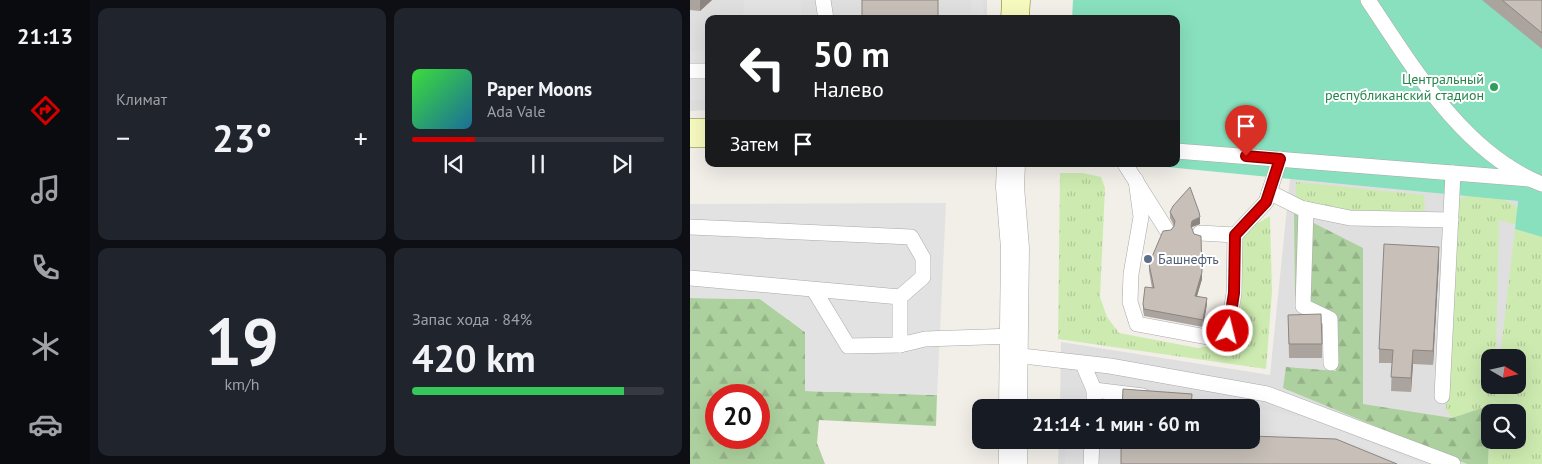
<!DOCTYPE html>
<html lang="ru">
<head>
<meta charset="utf-8">
<style>
	:root { --surface:#171b24; --page:#20242c; --text:#f1f3f6; --muted:#9ea1a6; --line:#363941; --accent:#d40000 }
	body { margin:0; font-family:"PT Sans",sans-serif; background:var(--page); color:var(--text); height:100vh; display:flex; flex-direction:column; font-size:19px; white-space:nowrap }
	* { box-sizing:border-box; margin:0 }
	p { font-size:16px; color:var(--muted) }
	.icon { flex:none; width:28px; height:28px; fill:none; stroke:currentColor; stroke-width:2; stroke-linecap:round; stroke-linejoin:round }
	.map { position:relative; flex:1; overflow:hidden }
	.drawer { display:flex; flex-direction:column; gap:8px; padding:8px; background:#0d0f14; width:600px }
	.drawer>* { flex:none }
	.hud { position:absolute; left:15px; top:15px; width:475px; height:152px; border-radius:10px; box-shadow:0 5px 20px #0002; background:#202124; color:#fff; overflow:hidden }
	.needle { width:32px; rotate:99deg }
	.controls { position:absolute; left:791px; top:349px; display:grid; gap:10px }
	.controls a { display:grid; place-items:center; width:45px; height:45px; border-radius:10px; background:var(--surface); box-shadow:0 5px 20px #0002; font-size:25px }
	.speed { position:absolute; left:15px; top:384px; display:flex; gap:10px; font-size:25px; font-weight:700; text-align:center }
	.speed>* { display:grid; place-content:center; width:65px; height:65px; border-radius:50%; background:var(--surface); box-shadow:0 5px 20px #0002; line-height:1 }
	.speed .limit { border:8px solid #d22; background:#fff; color:#111 }
	.pin { position:absolute; display:grid; place-items:center; width:42px; height:42px; color:#fff; margin:-51px -21px; border-radius:50% 50% 50% 0; rotate:-45deg; box-shadow:0 0 5px #0007 }
	.pin .icon { rotate:45deg }
	.me { position:absolute; width:55px; margin:-28px; rotate:8deg; stroke-linejoin:round; filter:drop-shadow(0 0 4px #0008) }
	.turn { display:flex; align-items:center; gap:18px; height:105px; padding:0 25px; font-size:22px }
	.turn .icon { width:65px; height:65px; stroke-width:2.5 }
	.turn b { display:block; font-size:35px; line-height:42px }
	.then { display:flex; align-items:center; height:48px; padding:0 25px; background:#0003; gap:10px; font-size:19px }
	.big { font-size:38px; font-weight:700; line-height:1.1 }
	.drawer .widget { flex:1; display:flex; flex-direction:column; justify-content:center; gap:8px; min-width:0; padding:0 18px; border-radius:10px; background:var(--page) }
	.drawer .dial { align-items:center; gap:0 }
	.dial b { font-size:65px; line-height:1 }
	.song { display:flex; align-items:center; gap:15px }
	.cover { width:60px; height:60px; border-radius:8px; background:linear-gradient(135deg,hsl(120 70% 55%),hsl(200 70% 35%)) }
	.played { height:5px; border-radius:2px; background:linear-gradient(90deg,var(--accent) 25%,var(--line) 25%) }
	.keys { display:flex; justify-content:space-around; direction:ltr }
	.heat { display:flex; justify-content:space-between; align-items:center; font-size:28px; direction:ltr }
	.charge { height:8px; border-radius:4px; background:linear-gradient(90deg,#34c759 84%,var(--line) 0) }
	.drawer .tiles { flex:1; display:grid; gap:8px; grid-template-columns:repeat(2,1fr) }
	.trip { position:absolute; left:282px; top:399px; width:288px; height:50px; border-radius:10px; background:var(--surface); box-shadow:0 5px 20px #0002; font-weight:700; line-height:50px; text-align:center }
	main { display:flex; flex:1; min-height:0 }
	.tab-bar { display:flex; flex-direction:column; width:90px; justify-content:space-around; align-items:center; background:#090b0e; color:var(--muted) }
	.tab-bar .icon { width:35px; height:35px }
	.tab-bar .selected { color:var(--accent) }
	.tab-bar b { font-size:22px; color:var(--text) }
	.map>svg:first-child { display:block }
	.residential { fill:#e0dfdf; fill-rule:evenodd }
	.grass { fill:url(#grass-tufts) }
	.forest { fill:url(#forest-firs); fill-rule:evenodd }
	.pitch { fill:#88e0be }
	.parking { fill:#e2e2e2 }
	.lines { fill:none; stroke-linecap:round; stroke-linejoin:round }
	.service-casing { stroke:#a9a9a9; stroke-width:16 }
	.minor-casing { stroke:#a9a9a9; stroke-width:29 }
	.secondary-casing { stroke:#707d05; stroke-width:29 }
	.service { stroke:#fff; stroke-width:15 }
	.minor { stroke:#fff; stroke-width:28 }
	.secondary { stroke:#f7fabf; stroke-width:28 }
	.wall { fill:#aba49e }
	.shaded-wall { fill:#8b8681 }
	.building { fill:#c7bfb8; stroke:#8b8681 }
	.route-casing { stroke:#8a0000; stroke-width:12 }
	.route { stroke:#d40000; stroke-width:9 }
	.leisure-dot { fill:#2e9e5b; stroke:#fff; stroke-width:2 }
	.service-dot { fill:#5c6f8a; stroke:#fff; stroke-width:2 }
	.labels { text-anchor:middle; stroke-width:4; stroke-linejoin:round; paint-order:stroke }
	.leisure-label { font-size:14px; fill:#27864d; stroke:#fff; text-anchor:end }
	.service-label { font-size:14px; fill:#4e5e75; stroke:#fff; text-anchor:start }
</style>
</head>
<body>
<main>
<nav class="tab-bar">
<b>21:13</b>
<svg class="icon selected" aria-label="directions" viewBox="0 0 24 24"><path d="M12 3l9 9-9 9-9-9zM9 14v-3h6M13 9l2 2-2 2"/></svg>
<svg class="icon" aria-label="music" viewBox="0 0 24 24"><path d="M9 18V5l10-2v13"/><circle cx="6" cy="18" r="3"/><circle cx="16" cy="16" r="3"/></svg>
<svg class="icon" aria-label="phone" viewBox="0 0 24 24"><path d="M5 4h4l2 5-3 2q2 4 5 5l2-3 5 2v4C11 20 4 13 5 4z"/></svg>
<svg class="icon" aria-label="climate" viewBox="0 0 24 24"><path d="M12 3v18M4 7l16 10M4 17L20 7"/></svg>
<svg class="icon" aria-label="car" viewBox="0 0 24 24"><path d="M5 17H2v-5l4-1 3-4h7l3 4 3 1v5h-3M9 17h6M6 11h13"/><circle cx="7" cy="17" r="2"/><circle cx="17" cy="17" r="2"/></svg>
</nav>
<section class="drawer">
<div class="tiles">
<div class="widget"><p>Климат</p>
<div class="heat"><a>−</a><b class="big">23°</b><a>+</a></div>
</div>
<div class="widget">
<div class="song"><i class="cover"></i><div><b>Paper Moons</b><p>Ada Vale</p></div></div>
<div class="played"></div>
<div class="keys"><svg class="icon" aria-label="previous" viewBox="0 0 24 24"><path d="M18 5L8 12l10 7zM5 5v14"/></svg><svg class="icon" aria-label="pause" viewBox="0 0 24 24"><path d="M8 5v14M16 5v14"/></svg><svg class="icon" aria-label="next" viewBox="0 0 24 24"><path d="M6 5l10 7-10 7zM19 5v14"/></svg></div>
</div>
<div class="widget dial"><b>19</b><p>km/h</p></div>
<div class="widget"><p>Запас хода · 84%</p><b class="big">420 km</b><div class="charge"></div></div>
</div>
</section>
<div class="map">
<svg width="852" height="464" viewBox="0 0 852 464">
	<defs>
		<pattern id="grass-tufts" width="24" height="20" patternUnits="userSpaceOnUse" patternTransform="scale(1.25)"><rect width="24" height="20" fill="#cdebb0"/><path d="M3 7l-1-3M5 7V3M7 7l1-3M15 17l-1-3M17 17v-4M19 17l1-3" fill="none" stroke="#b0c997"/></pattern>
		<pattern id="forest-firs" width="22" height="20" patternUnits="userSpaceOnUse" patternTransform="scale(1.25)"><rect width="22" height="20" fill="#add19e"/><path d="M5 1l3.5 6h-7zM16 11l3.5 6h-7z" fill="#95b388"/></pattern>
	</defs>
	<rect width="100%" height="100%" fill="#f2efe9"/>
	<g class="residential">
		<path d="M0,0H297V19H19V110L0,111Z"/>
		<path d="M600,178L828,201L825,229L852,237V464H368L369,440H561V408L370,407L371,342L580,375ZM800,358H828V385H800ZM800,412H828V440H800Z"/>
	</g>
	<g class="grass">
		<path d="M370,173H393L411,177L415,188L410,297L417,317L429,333L508,348L541,342L551,327L550,243L559,228L580,216L582,291L576,369L368,339Z"/>
		<path d="M606,182L734,195L735,211L661,212L605,201Z"/>
		<path d="M788,193C819,196 832,210 852,232L809,220L806,357L800,358V385H805V396L807,385H828V358L810,357L825,229L852,237V464H798L800,440H828V412H803L804,404L762,418L756,409L763,217L767,199Z"/>
	</g>
	<g class="forest">
		<path d="M604,213L673,248V404L762,418L804,404L803,412H800L798,464H777L593,388L596,367L646,371V314L605,296Z"/>
		<path d="M0,298L70,299L115,332V391L247,395L246,426L129,420L127,443L135,464H0ZM26,395H69V438H26Z"/>
	</g>
	<path class="pitch" d="M383,0H852V237L825,229L828,201L446,164H486V19H382Z"/>
	<g class="parking">
		<path d="M54,0H110L112,19H53Z"/>
		<path d="M281,0H293L294,19H281Z"/>
		<rect x="0" y="51" width="19" height="49"/>
		<path d="M256,203L247,395L115,391V332L70,299L0,298V204Z"/>
		<path d="M531,402L618,418L733,464H712L672,447L561,429V408H531Z"/>
		<path d="M376,440H409L408,464H375Z"/>
	</g>
	<g class="lines">
		<defs>
			<g id="service">
				<path d="M133,0L136,19"/>
				<path d="M678,0C723,67 773,153 852,184"/>
				<path d="M0,71H19"/>
				<path d="M486,151L839,179"/>
				<path d="M435,164L476,229"/>
				<path d="M446,180L451,217L441,274L440,302L447,324L517,337L538,331L544,293L545,235"/>
				<path d="M579,192L611,208L660,218L761,220"/>
				<path d="M616,209L613,306L640,319L641,363"/>
				<path d="M0,227L221,237L233,258V277L210,297V345L235,339L324,336"/>
				<path d="M510,233L545,235L576,202L590,159"/>
				<path d="M0,278L210,297"/>
				<path d="M124,290L158,346L210,345"/>
				<path d="M324,355L420,366L577,394L763,464"/>
				<path d="M393,364L404,390V408"/>
				<path d="M404,390L453,396"/>
				<path d="M752,396L763,173"/>
				<path d="M401,464L402,440"/>
			</g>
			<g id="minor">
				<path d="M321,164L320,187L325,248L323,408"/>
				<path d="M323,464V440"/>
			</g>
			<g id="secondary">
				<path d="M325,19L326,0"/>
				<path d="M0,133H19"/>
			</g>
		</defs>
		<use href="#service" class="service-casing"/>
		<use href="#minor" class="minor-casing"/>
		<use href="#secondary" class="secondary-casing"/>
		<use href="#service" class="service"/>
		<use href="#minor" class="minor"/>
		<use href="#secondary" class="secondary"/>
	</g>
	<g class="wall">
		<path d="M0,0H22L10,11L0,10Z"/>
		<path d="M792,0H852V49Z"/>
		<path d="M480,212L510,224L502,227V229L512,279L507,296L517,304L513,327L454,316L453,310V304L462,288L459,271V264L481,230L484,226L480,218Z"/>
		<path d="M749,261L743,365L723,364L721,392L701,391L702,363H689V349Z"/>
		<path d="M598,315L632,344V358H599Z"/>
	</g>
	<g class="shaded-wall">
		<path d="M10,0H22L10,11Z"/>
		<path d="M510,217V224L502,227L501,233V226L502,221Z"/>
		<path d="M749,247V261L743,365V351Z"/>
		<path d="M512,272V279L505,303V296Z"/>
		<path d="M517,298V304L513,327V320Z"/>
		<path d="M723,350V364L721,392V378Z"/>
	</g>
	<g class="building">
		<rect x="172" y="0" width="76" height="19"/>
		<path d="M812,0H852V33Z"/>
		<path d="M500,187L509,212L510,217L502,221L501,226L504,234L511,236L512,272L505,296L517,298L513,320L454,309L453,304L455,287L464,288L459,264L473,231L481,230L484,226L485,221L480,212L483,206Z"/>
		<path d="M694,244L749,247L743,351L723,350L721,378L701,377L703,350L689,349Z"/>
		<path d="M631,314L632,344H599L598,315Z"/>
		<path d="M433,389L502,394L501,408H432Z"/>
		<path d="M561,436L646,439L707,464H431V440H561Z"/>
	</g>
	<g class="lines">
		<defs>
			<path id="route" d="M538,331L544,293L545,235L576,202L590,159L556,156"/>
		</defs>
		<use href="#route" class="route-casing"/>
		<use href="#route" class="route"/>
	</g>
	<circle class="leisure-dot" cx="804" cy="87" r="5"/>
	<circle class="service-dot" cx="458" cy="259" r="5"/>
	<g class="labels">
		<g class="leisure-label">
			<text x="794" y="84">Центральный<tspan x="794" dy="16">республиканский стадион</tspan></text>
		</g>
		<g class="service-label">
			<text x="468" y="264">Башнефть</text>
		</g>
	</g>
</svg>
<div class="controls">
<a><svg class="needle" viewBox="-14 -14 28 28"><path d="M0-13l5 13h-10z" fill="#e53935"/><path d="M0 13l5-13h-10z" fill="#9ea1a6"/></svg></a>
<a><svg class="icon" aria-label="search" viewBox="0 0 24 24"><circle cx="10" cy="10" r="6"/><path d="M15 15l6 6"/></svg></a>
</div>
<div class="speed"><div class="limit">20</div></div>
<div class="pin" style="left:556px;top:156px;background:#d93025"><svg class="icon" aria-label="arrive" viewBox="0 0 24 24"><path d="M6 21V4h12l-3 4 3 4H6"/></svg></div>
<svg class="me" style="left:538px;top:331px" viewBox="-20 -20 40 40"><circle r="17" fill="#d40000" stroke="#fff" stroke-width="3"/><path d="M0-11L8 9 0 5-8 9z" fill="#fff"/></svg>
<div class="trip">21:14 · 1 мин · 60 m</div>
<div class="hud">
<div class="turn"><svg class="icon" aria-label="left" viewBox="0 0 24 24"><path d="M17 20v-9H6M10 6l-5 5 5 5"/></svg><div><b>50 m</b>Налево</div></div>
<div class="then">Затем<svg class="icon" aria-label="arrive" viewBox="0 0 24 24"><path d="M6 21V4h12l-3 4 3 4H6"/></svg></div>
</div>
</div>
</main>
</body>
</html>
